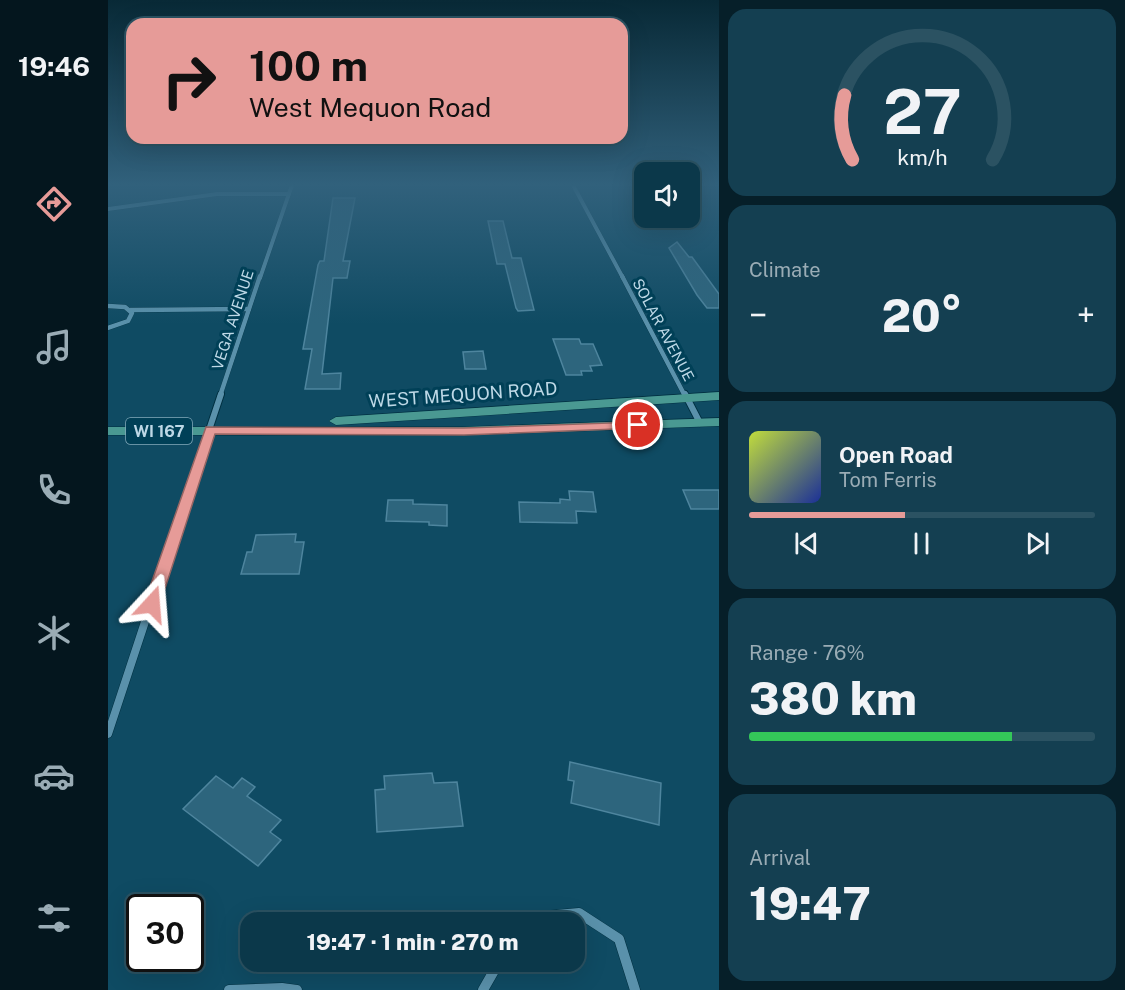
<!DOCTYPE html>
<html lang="en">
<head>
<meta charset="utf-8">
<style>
	:root { --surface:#0b384a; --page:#143f51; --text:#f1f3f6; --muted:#9aacb5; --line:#2b5262; --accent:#e69b98 }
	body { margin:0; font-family:"Public Sans",sans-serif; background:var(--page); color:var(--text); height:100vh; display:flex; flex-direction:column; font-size:22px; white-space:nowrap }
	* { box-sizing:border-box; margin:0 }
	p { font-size:20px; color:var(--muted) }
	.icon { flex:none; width:33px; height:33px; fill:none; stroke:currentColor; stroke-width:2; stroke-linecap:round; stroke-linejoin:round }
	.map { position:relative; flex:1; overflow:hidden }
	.details { display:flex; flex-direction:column; gap:9px; padding:9px; background:#061f29; width:406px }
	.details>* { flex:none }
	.banner { position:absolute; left:18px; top:18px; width:502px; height:126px; border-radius:18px; box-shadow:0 6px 24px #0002,0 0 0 2px var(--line); background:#e69b98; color:#111; overflow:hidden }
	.controls { position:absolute; left:526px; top:162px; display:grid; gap:12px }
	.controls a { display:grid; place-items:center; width:66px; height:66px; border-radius:12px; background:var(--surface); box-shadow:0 6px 24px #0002,0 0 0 2px var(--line); font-size:30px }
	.speed { position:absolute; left:18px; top:894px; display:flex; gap:12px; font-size:30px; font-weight:700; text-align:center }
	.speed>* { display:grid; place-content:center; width:78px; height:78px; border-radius:50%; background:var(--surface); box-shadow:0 6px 24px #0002,0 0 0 2px var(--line); line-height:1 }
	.speed .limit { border:3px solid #111; border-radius:9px; background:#fff; color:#111 }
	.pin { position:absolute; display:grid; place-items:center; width:51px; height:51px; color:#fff; margin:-26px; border:3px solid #fff; border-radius:50%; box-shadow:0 2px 6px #0007 }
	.me { position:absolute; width:66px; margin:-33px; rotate:19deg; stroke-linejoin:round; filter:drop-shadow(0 0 4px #0008) }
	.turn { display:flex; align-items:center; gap:21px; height:126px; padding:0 24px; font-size:27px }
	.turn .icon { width:78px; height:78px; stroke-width:2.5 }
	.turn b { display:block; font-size:42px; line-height:51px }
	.big { font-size:45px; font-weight:800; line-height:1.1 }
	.details .widget { flex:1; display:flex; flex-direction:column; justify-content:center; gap:9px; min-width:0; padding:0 21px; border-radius:18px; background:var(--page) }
	.details .dial { align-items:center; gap:0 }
	.dial svg { height:156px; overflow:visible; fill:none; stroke:var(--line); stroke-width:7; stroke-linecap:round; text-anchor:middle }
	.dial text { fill:var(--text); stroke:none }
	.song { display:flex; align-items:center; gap:18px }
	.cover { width:72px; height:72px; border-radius:9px; background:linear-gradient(135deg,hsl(70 70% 55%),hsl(230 70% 35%)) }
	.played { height:6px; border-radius:3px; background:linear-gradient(90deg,var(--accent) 45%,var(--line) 45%) }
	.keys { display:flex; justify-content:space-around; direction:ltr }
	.heat { display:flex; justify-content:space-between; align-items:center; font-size:33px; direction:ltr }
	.charge { height:9px; border-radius:4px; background:linear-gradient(90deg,#34c759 76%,var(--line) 0) }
	.trip { position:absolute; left:132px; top:912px; width:345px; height:60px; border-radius:18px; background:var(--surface); box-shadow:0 6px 24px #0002,0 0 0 2px var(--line); font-weight:800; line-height:60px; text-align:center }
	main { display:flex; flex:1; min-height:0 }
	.menu { display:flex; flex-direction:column; width:108px; justify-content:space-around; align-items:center; background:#04161e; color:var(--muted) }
	.menu .icon { width:42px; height:42px }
	.menu .on { color:var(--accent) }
	.menu b { font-size:27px; color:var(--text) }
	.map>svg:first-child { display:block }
	.building { fill:#2d657d; stroke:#4e859e; stroke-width:1.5 }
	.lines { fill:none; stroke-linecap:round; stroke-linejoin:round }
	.minor-far4-casing { stroke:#013041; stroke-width:4.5 }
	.minor-far3-casing { stroke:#013041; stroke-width:5 }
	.minor-far2-casing { stroke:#013041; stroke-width:8 }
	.minor-far1-casing { stroke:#013041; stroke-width:9 }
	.minor-casing { stroke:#013041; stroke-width:11 }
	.primary-casing { stroke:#013041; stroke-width:1 }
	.minor-far4 { stroke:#5a91ab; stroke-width:4 }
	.minor-far3 { stroke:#5a91ab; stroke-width:4.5 }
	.minor-far2 { stroke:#5a91ab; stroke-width:6 }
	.minor-far1 { stroke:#5a91ab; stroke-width:8 }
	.minor { stroke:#5a91ab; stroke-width:10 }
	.primary { fill:#4a9992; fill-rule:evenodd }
	.route { fill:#e69b98; stroke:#966563; stroke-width:1.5 }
	.labels { text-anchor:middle; stroke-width:6; stroke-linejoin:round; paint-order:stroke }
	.far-street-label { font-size:15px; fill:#bdd8e6; stroke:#004057 }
	.shield { fill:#004057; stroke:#84aabb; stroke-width:1.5 }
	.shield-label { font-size:16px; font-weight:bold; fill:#bdd8e6 }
	.street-label { font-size:18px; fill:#bdd8e6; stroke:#004057 }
</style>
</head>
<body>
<main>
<nav class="menu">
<b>19:46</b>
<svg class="icon on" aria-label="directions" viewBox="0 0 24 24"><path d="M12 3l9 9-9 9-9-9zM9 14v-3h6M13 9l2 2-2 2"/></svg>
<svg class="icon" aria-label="music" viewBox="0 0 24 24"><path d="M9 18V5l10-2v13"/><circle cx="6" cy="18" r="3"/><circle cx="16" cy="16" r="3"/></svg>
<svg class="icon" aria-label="phone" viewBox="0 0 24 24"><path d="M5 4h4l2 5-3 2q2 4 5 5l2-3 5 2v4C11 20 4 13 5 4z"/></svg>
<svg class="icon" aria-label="climate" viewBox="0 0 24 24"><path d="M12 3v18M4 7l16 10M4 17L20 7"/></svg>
<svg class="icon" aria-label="car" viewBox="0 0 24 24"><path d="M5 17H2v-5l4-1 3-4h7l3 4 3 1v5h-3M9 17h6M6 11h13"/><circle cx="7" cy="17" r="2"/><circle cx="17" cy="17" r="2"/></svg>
<svg class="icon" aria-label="filters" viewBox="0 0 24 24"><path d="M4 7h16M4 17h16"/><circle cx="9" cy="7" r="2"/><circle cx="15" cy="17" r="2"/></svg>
</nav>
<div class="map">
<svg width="611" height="990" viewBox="0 0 611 990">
	<rect width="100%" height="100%" fill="#0f4b63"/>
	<g class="building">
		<path d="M225,198H247L235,261H242L239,278H225L214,374L233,373L232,389H197L204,349H195L210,265L212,261H216Z"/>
		<path d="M380,221H395L404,258H413L426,310L410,311L408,308L397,264H389Z"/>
		<path d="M569,242L581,257H584L611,294V308H599L589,295L561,248Z"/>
		<path d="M445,339H471L473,344H485L494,365L482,366L484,371H473L474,375H458Z"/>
		<path d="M375,351L378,369H357L355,352Z"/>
		<path d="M575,490H611V509H583Z"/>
		<path d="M461,491L485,492L488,512L468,511L469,523L412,522L411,502L452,503V499L462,500Z"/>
		<path d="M280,500H305V504L339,505V526L321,525V522L278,521Z"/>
		<path d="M188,534L187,542H196L191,574H133L139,552H144L148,535Z"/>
		<path d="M462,762L553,783L551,825L463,803L466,781L460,780Z"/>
		<path d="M324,773L326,783L349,782L355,826L269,832L267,790L277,789L276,776Z"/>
		<path d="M108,776L125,788L134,778L147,787L139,796L173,820L162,832L173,840L150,866L75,809Z"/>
	</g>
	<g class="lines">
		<defs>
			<g id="minor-far4">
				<path d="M465,185L515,278"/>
				<path d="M0,209L109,194H181"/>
				<path d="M152,278L184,185"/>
			</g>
			<g id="minor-far3">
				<path d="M514,276L577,396"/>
				<path d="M0,306L17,307L24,313L20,321L0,328"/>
				<path d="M22,310L141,309"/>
				<path d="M112,396L152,276"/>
			</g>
			<g id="minor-far2">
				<path d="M577,394L592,423"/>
				<path d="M62,547L113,394"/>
			</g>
			<path id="minor-far1" d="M0,734L62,546"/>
			<g id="minor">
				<path d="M423,922L427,917L471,913L511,939L527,990"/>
				<path d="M121,990L174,988L189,990"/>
				<path d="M375,990L391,962"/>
			</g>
			<g id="primary">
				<path d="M611,392V400L228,425L221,421L228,417Z"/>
				<path d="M611,418V426L355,435H0V427H355Z"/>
			</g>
		</defs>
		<use href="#minor-far4" class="minor-far4-casing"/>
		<use href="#minor-far3" class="minor-far3-casing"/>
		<use href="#minor-far2" class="minor-far2-casing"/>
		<use href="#minor-far1" class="minor-far1-casing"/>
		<use href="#minor" class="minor-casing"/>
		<use href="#primary" class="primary-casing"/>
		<use href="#minor-far4" class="minor-far4"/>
		<use href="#minor-far3" class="minor-far3"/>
		<use href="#minor-far2" class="minor-far2"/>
		<use href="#minor-far1" class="minor-far1"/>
		<use href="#minor" class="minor"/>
		<use href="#primary" class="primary"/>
	</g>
	<linearGradient id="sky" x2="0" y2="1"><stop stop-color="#082936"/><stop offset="0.57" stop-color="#31617c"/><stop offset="1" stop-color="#31617c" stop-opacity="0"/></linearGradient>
	<rect width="611" height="324" fill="url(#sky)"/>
	<path class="route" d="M530,422L536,425L534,428L356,435L107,434L52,604L49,608H38L36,604L98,427L356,428Z"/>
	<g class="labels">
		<g class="far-street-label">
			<text transform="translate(125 320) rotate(-72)" y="5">VEGA AVENUE</text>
			<text transform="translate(555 330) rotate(62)" y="5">SOLAR AVENUE</text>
		</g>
		<rect class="shield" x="18" y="418" width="66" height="26" rx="4.5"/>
		<g class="shield-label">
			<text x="51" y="437">WI 167</text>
		</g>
		<g class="street-label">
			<text transform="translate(355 395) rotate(-4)" y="6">WEST MEQUON ROAD</text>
		</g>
	</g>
</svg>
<div class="controls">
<a><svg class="icon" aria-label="sound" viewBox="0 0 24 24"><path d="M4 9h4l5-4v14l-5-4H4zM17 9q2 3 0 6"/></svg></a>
</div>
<div class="speed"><div class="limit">30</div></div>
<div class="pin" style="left:530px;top:425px;background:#d93025"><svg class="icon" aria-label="arrive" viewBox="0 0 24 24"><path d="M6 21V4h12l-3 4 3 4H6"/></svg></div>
<svg class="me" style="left:44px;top:604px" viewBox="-20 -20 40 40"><path d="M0-17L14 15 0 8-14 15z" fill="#e69b98" stroke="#fff" stroke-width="4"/></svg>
<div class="trip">19:47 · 1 min · 270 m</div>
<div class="banner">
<div class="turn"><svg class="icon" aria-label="right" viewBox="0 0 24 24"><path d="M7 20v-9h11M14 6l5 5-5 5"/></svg><div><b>100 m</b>West Mequon Road</div></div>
</div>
</div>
<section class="details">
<div class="widget dial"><svg viewBox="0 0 100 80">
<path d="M14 69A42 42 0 1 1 86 69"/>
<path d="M14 69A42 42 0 0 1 10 36" stroke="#e69b98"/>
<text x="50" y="56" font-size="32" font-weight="700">27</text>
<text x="50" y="72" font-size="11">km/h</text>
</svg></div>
<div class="widget"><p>Climate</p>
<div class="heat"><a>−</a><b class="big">20°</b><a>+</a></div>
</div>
<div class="widget">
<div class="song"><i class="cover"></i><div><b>Open Road</b><p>Tom Ferris</p></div></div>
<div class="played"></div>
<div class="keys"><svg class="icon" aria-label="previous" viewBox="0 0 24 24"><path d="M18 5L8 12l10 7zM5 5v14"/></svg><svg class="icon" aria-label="pause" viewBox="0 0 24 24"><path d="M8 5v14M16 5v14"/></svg><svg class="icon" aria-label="next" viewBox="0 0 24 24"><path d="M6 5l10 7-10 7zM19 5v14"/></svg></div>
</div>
<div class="widget"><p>Range · 76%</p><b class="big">380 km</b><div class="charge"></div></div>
<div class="widget"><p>Arrival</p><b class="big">19:47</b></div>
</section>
</main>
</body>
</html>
